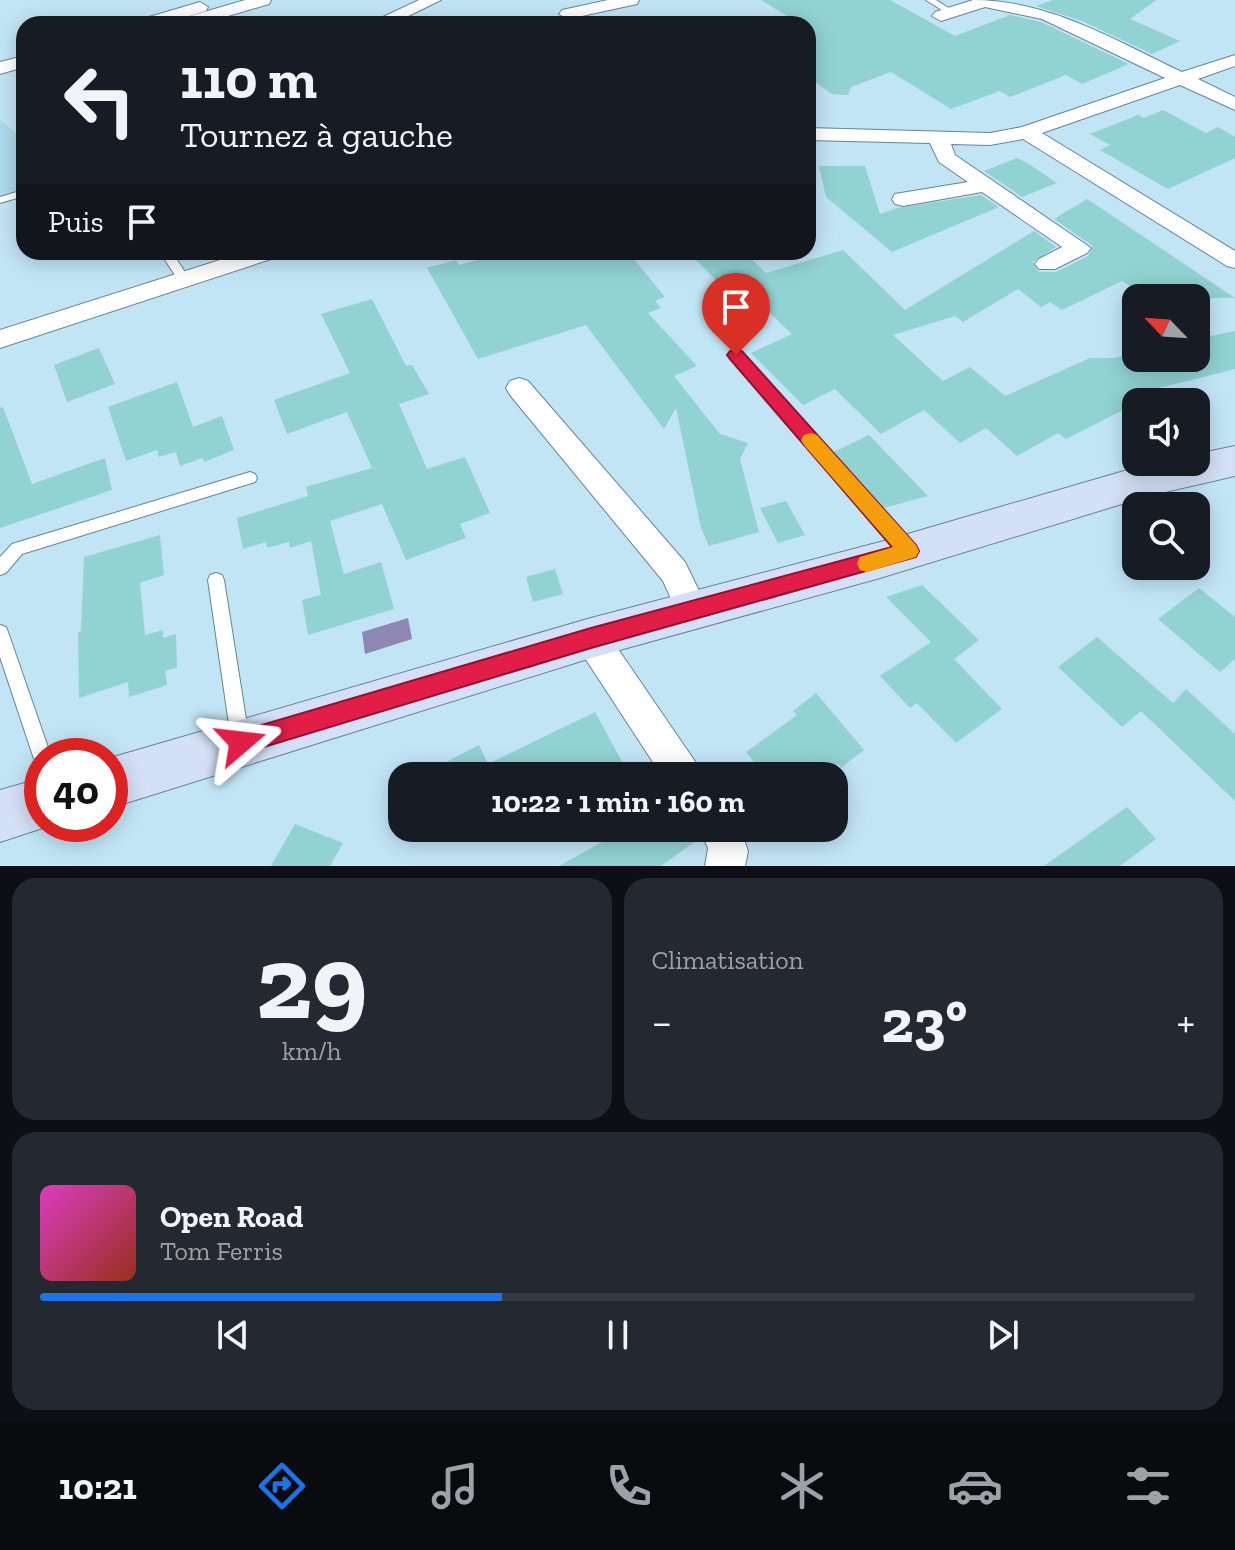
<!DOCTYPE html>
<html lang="fr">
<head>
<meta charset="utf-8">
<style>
	:root { --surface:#171b24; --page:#242831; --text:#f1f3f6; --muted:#9ea1a6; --line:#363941; --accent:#1a73e8 }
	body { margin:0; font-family:"Zilla Slab",serif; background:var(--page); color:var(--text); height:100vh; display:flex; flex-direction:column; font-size:30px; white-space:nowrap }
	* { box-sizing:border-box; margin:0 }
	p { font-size:26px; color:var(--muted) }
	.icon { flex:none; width:44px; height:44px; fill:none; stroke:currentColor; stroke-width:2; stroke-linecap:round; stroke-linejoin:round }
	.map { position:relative; height:866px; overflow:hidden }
	.panel { display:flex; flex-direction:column; gap:12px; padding:12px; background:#0d0f14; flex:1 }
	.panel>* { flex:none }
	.hud { position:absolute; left:16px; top:16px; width:800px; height:244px; border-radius:24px; box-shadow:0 4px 20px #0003; background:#171b24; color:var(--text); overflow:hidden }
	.needle { width:52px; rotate:295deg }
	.tools { position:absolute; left:1122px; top:284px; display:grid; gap:16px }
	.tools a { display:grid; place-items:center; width:88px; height:88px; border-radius:16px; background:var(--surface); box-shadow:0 4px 20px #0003; font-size:40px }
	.speed { position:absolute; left:24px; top:738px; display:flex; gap:16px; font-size:40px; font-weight:700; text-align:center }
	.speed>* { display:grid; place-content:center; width:104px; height:104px; border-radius:50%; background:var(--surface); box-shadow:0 4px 20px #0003; line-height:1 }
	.speed .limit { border:12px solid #d22; background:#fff; color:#111 }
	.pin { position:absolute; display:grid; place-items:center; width:68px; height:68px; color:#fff; margin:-82px -34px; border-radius:50% 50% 50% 0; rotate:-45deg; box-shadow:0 0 8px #0007 }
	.pin .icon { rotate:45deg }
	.me { position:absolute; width:88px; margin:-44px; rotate:73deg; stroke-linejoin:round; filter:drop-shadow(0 0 6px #0008) }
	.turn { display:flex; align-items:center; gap:28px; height:168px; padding:0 32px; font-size:36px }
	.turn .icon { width:104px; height:104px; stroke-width:2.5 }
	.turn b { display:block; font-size:56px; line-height:68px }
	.then { display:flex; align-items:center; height:76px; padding:0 32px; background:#0003; gap:16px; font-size:30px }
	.big { font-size:60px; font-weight:700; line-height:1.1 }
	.panel .tile { flex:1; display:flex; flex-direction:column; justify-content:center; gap:12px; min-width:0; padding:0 28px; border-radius:24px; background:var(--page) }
	.panel .dial { align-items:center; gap:0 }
	.dial b { font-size:104px; line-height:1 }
	.song { display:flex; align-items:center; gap:24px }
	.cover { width:96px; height:96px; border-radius:12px; background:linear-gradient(135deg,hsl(310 70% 55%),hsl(10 70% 35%)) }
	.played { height:8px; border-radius:4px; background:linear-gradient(90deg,var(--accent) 40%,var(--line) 40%) }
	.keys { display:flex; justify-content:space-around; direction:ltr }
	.heat { display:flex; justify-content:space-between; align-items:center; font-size:44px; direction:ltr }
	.panel .tiles { flex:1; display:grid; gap:12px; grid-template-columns:1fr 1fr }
	.tile:last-child { grid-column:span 2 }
	.trip { position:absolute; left:388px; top:762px; width:460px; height:80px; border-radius:24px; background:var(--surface); box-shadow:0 4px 20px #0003; font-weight:700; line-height:80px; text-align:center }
	.tabs { display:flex; height:128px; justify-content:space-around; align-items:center; background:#090b0e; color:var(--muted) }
	.tabs .icon { width:56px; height:56px }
	.tabs .selected { color:var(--accent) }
	.tabs b { font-size:36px; color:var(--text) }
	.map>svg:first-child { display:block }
	.built { fill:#aed8ec }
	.water { fill:#8f87b3 }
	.building { fill:#91d2d2 }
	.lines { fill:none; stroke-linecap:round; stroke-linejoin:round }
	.lane-casing { stroke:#658595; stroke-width:2 }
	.street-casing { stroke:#658595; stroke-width:2 }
	.secondary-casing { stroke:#658595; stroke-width:2 }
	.lane { fill:#fff; fill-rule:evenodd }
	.street { fill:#fff; fill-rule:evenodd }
	.secondary { fill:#d4e0f7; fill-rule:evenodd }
	.route { fill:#e11d48; stroke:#92132f; stroke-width:2 }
	.slow { fill:#f59e0b }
</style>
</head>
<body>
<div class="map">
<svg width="1235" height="866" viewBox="0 0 1235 866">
	<rect width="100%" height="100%" fill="#c2e5f6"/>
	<path class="built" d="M0,120L24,139V191L0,200Z"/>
	<path class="water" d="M408,618L412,639L365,654L362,632Z"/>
	<g class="building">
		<path d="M761,0H890L955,36L1010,15L1041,22L1129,64L1082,84L1066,75L1010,97L1000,91L951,109L891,72L851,87L848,95L832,94L808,77V24H800Z"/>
		<path d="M1053,0H1156L1130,19L1180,41L1152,54L1082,21L1036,6Z"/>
		<path d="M1163,110L1206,133L1218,127L1235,137V158L1168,189L1100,150L1110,145L1090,134L1138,115L1144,118Z"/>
		<path d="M1017,158L1029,164L1057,183L1022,197L984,171Z"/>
		<path d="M819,166H865L880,214L897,208L981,195L999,207L892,252L826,197Z"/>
		<path d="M1087,199L1235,298H1151L1122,281L1062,310L1050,302L1041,307L1018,289L963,322L955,316L893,335L943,381L970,367L1005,396L1090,358H1114L1136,353V358H1196V339L1235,331V369L1134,394L1141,401L1066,439L1058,433L1017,456L986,428L960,443L924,410L881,434L835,389L803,405L751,353L792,334L750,294L736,300L688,252H744L766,273L843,250L905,310L1034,231L1056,247L1033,262L1039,272H1056L1088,256L1093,246L1054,219Z"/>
		<path d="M506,252H628L665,297L655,301L661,308L648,313L697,366L674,376L720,434L748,443L740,459L759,532L709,546L701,528L676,408L664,429L586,325L478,359L427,268L456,260L459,265Z"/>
		<path d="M372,299L406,366L412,365L429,394L399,404L427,469L465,457L490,513L460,524L466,538L406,560L382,504L330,521L344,574L381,562L394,609L308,635L302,600L321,595L311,541L290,548L289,542L267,548L266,542L243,549L237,518L308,496L306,487L372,468L347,412L287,434L274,400L350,373L321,314Z"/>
		<path d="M99,348L115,384L67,402L54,365Z"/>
		<path d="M177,382L193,427L222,416L234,450L204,462L203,458L180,466L176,452L159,457L157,450L126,461L108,407Z"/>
		<path d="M3,407L32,484L105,458L112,490L0,528V408Z"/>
		<path d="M869,435L928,496L884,508L834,452Z"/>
		<path d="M786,501L805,535L778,543L760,508Z"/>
		<path d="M160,535L164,575L140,583L145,635L163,630V638L176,634L177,667L165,671L167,685L129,697L128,682L79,698L78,632L81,631L84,557Z"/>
		<path d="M555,569L563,594L533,602L526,577Z"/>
		<path d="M922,585L979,640L954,659L1002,709L956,743L917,703L910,708L880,676L931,642L886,597Z"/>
		<path d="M1199,588L1235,617V659L1220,672L1158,619Z"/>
		<path d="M1097,637L1173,703L1186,689L1235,734V801L1141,711L1122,727L1058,667Z"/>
		<path d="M816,693L864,750L841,768L838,764L822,776H765L746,752L797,715L793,711Z"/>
		<path d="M595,712L630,776H419L479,745L488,764Z"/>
		<path d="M1127,807L1156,839L1120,866H1044Z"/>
		<path d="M295,824L343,843L330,866H271Z"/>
		<path d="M627,828H696L700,838L661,866H559Z"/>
	</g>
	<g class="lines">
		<defs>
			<g id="lane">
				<path d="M926,0H936L955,12L948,14Z"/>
				<path d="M20,191L24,192V196L0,203V197Z"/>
				<path d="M160,252H172L190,280L188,283H180Z"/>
				<path d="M736,350L741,352L912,545L915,550L912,555L907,556L902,555L731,358L730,355L731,352Z"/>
				<path d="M250,472L255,474L257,478L255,482L22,554L6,573L0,575V557L12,544Z"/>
				<path d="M216,573L222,575L224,580L249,738L246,744L240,747L234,744L231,738L208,580L210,575Z"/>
				<path d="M0,625L6,627L8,632L51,756H42V765L36,762L33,756L0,657Z"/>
			</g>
			<g id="street">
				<path d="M245,0H271L269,4L201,24H174L177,20Z"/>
				<path d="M419,0H441L392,24H368Z"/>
				<path d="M608,0H639L637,4L568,19L559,14L562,10Z"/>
				<path d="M973,0C1049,0 1115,40 1182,72L1235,55V66L1198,79L1235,97V110L1180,85L1042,133L1235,251V268L1227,266L1023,139L990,145L951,144L955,155L1091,248L1087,253L1055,269H1039L1035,264L1039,259L1062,247L982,192L903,206L895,204L892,199L895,194L968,182L939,162L930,143L808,140V128L990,133L1022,127L1165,78L1042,19L985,7L941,21L932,16L935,12Z"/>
				<path d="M200,2L208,7L206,11L163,24H136L139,20Z"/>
				<path d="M24,56V67L0,74V62Z"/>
				<path d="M245,252H281L277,257L0,348V330Z"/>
				<path d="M519,378L528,381L685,562L709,611L705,621L693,625L681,621L663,581L510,395L506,388L510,381Z"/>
				<path d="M591,623L603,627L696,763L701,776H662L579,649L574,638L579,627Z"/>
				<path d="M699,828H740L748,851L745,866H705L708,848Z"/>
			</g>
			<g id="secondary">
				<path d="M1235,446V476L1148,496L880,578L591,658L110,808V758L591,618L880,542L1148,464L1196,462V454Z"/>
				<path d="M42,778V824H55L0,842V790Z"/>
			</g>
		</defs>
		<use href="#lane" class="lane-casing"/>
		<use href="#street" class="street-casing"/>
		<use href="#secondary" class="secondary-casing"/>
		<use href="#lane" class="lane"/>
		<use href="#street" class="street"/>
		<use href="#secondary" class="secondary"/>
	</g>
	<path class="route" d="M736,349L742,351L916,545L919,551L916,557L591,648L241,754L233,750L229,742L233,734L241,731L591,628L892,547L730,359L727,355L730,351Z"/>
	<path class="slow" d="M811,433L817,435L916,545L919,551L916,557L867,572L860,570L857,563L860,557L893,547L804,445L801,440L804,435Z"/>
</svg>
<div class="tools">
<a><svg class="needle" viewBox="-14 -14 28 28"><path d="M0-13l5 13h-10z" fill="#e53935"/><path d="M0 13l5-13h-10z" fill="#9ea1a6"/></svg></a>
<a><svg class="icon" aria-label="sound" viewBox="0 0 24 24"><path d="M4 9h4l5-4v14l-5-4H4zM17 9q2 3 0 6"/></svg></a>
<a><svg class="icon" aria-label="search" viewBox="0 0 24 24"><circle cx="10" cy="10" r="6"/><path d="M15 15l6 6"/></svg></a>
</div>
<div class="speed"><div class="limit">40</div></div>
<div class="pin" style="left:736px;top:355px;background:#d93025"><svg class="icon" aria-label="arrive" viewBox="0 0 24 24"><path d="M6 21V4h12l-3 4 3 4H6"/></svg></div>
<svg class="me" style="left:241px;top:742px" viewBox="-20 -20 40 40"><path d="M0-17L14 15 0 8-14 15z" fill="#e11d48" stroke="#fff" stroke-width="4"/></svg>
<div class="trip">10:22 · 1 min · 160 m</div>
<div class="hud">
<div class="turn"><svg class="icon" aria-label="left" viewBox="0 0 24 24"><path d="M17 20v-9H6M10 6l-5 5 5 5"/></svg><div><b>110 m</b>Tournez à gauche</div></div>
<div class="then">Puis<svg class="icon" aria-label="arrive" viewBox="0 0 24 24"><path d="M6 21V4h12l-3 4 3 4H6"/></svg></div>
</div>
</div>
<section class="panel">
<div class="tiles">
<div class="tile dial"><b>29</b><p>km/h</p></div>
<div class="tile"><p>Climatisation</p>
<div class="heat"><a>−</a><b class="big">23°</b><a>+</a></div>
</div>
<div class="tile">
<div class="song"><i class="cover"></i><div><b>Open Road</b><p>Tom Ferris</p></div></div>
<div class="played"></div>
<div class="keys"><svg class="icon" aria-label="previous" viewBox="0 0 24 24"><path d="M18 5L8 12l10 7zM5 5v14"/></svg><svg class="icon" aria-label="pause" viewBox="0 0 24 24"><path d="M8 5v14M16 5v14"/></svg><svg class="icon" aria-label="next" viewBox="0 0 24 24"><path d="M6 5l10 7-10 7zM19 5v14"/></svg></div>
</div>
</div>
</section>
<nav class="tabs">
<b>10:21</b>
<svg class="icon selected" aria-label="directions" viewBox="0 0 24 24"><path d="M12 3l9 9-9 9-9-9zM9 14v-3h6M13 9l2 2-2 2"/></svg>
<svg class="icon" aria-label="music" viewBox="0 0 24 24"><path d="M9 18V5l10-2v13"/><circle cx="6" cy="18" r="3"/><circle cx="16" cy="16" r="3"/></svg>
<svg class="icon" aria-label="phone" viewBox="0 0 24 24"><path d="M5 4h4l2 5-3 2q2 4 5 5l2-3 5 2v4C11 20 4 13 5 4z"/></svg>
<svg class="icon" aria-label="climate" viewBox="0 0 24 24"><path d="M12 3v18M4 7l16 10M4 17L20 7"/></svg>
<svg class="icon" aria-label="car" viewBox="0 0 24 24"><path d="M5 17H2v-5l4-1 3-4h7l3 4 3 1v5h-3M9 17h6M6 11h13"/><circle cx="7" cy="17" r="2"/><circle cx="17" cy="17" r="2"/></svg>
<svg class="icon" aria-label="filters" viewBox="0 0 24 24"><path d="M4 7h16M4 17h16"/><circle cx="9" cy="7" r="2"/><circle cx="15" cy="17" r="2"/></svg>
</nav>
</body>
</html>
